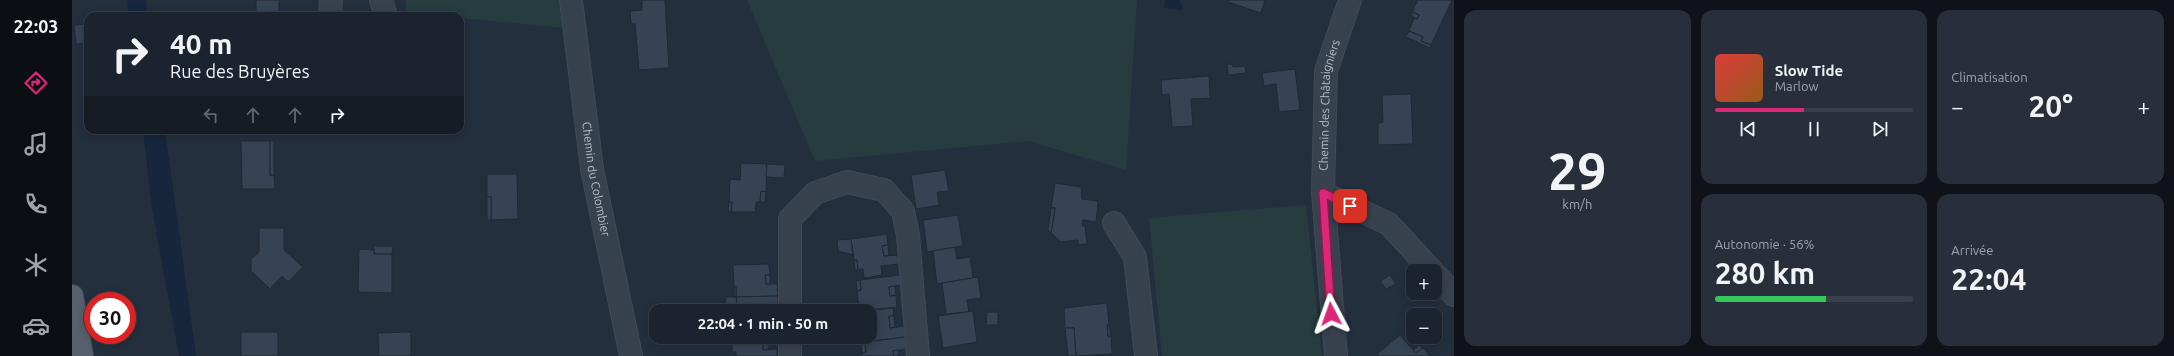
<!DOCTYPE html>
<html lang="fr">
<head>
<meta charset="utf-8">
<style>
	:root { --surface:#1b232e; --page:#282f3a; --text:#f1f3f6; --muted:#a0a4aa; --line:#39404a; --accent:#db2777 }
	body { margin:0; font-family:Ubuntu,sans-serif; background:var(--page); color:var(--text); height:100vh; display:flex; flex-direction:column; font-size:15px; white-space:nowrap }
	* { box-sizing:border-box; margin:0 }
	p { font-size:13px; color:var(--muted) }
	.icon { flex:none; width:22px; height:22px; fill:none; stroke:currentColor; stroke-width:2; stroke-linecap:round; stroke-linejoin:round }
	.map { position:relative; flex:1; overflow:hidden }
	.side { display:flex; flex-direction:column; gap:10px; padding:10px; background:#0f1319; width:720px }
	.side>* { flex:none }
	.hud { position:absolute; left:12px; top:12px; width:380px; height:122px; border-radius:12px; box-shadow:0 2px 10px #0003,0 0 0 1px var(--line); background:#1b232e; color:var(--text); overflow:hidden }
	.fabs { position:absolute; left:1334px; top:264px; display:grid; gap:8px }
	.fabs a { display:grid; place-items:center; width:36px; height:36px; border-radius:8px; background:var(--surface); box-shadow:0 2px 10px #0003,0 0 0 1px var(--line); font-size:20px }
	.speed { position:absolute; left:12px; top:292px; display:flex; gap:8px; font-size:20px; font-weight:700; text-align:center }
	.speed>* { display:grid; place-content:center; width:52px; height:52px; border-radius:50%; background:var(--surface); box-shadow:0 2px 10px #0003,0 0 0 1px var(--line); line-height:1 }
	.speed .limit { border:6px solid #d22; background:#fff; color:#111 }
	.pin { position:absolute; display:grid; place-items:center; width:34px; height:34px; color:#fff; margin:-17px; border-radius:8px; box-shadow:0 2px 6px #0006 }
	.me { position:absolute; width:44px; margin:-22px; rotate:356deg; stroke-linejoin:round; filter:drop-shadow(0 0 3px #0008) }
	.turn { display:flex; align-items:center; gap:14px; height:84px; padding:0 20px; font-size:18px }
	.turn .icon { width:52px; height:52px; stroke-width:2.5 }
	.turn b { display:block; font-size:28px; line-height:34px }
	.lanes { display:flex; align-items:center; height:38px; padding:0 20px; background:#0003; justify-content:center; gap:20px; direction:ltr }
	.lanes .off { opacity:.35 }
	.big { font-size:30px; font-weight:700; line-height:1.1 }
	.side .tile { flex:1; display:flex; flex-direction:column; justify-content:center; gap:6px; min-width:0; padding:0 14px; border-radius:12px; background:var(--page) }
	.side .dial { align-items:center; gap:0 }
	.dial b { font-size:52px; line-height:1 }
	.song { display:flex; align-items:center; gap:12px }
	.cover { width:48px; height:48px; border-radius:6px; background:linear-gradient(135deg,hsl(0 70% 55%),hsl(30 70% 35%)) }
	.played { height:4px; border-radius:2px; background:linear-gradient(90deg,var(--accent) 45%,var(--line) 45%) }
	.keys { display:flex; justify-content:space-around; direction:ltr }
	.heat { display:flex; justify-content:space-between; align-items:center; font-size:22px; direction:ltr }
	.charge { height:6px; border-radius:3px; background:linear-gradient(90deg,#34c759 56%,var(--line) 0) }
	.side .tiles { flex:1; display:grid; gap:10px; grid-template-columns:repeat(3,1fr) }
	.tile:first-child { grid-row:span 2 }
	.trip { position:absolute; left:577px; top:304px; width:228px; height:40px; border-radius:12px; background:var(--surface); box-shadow:0 2px 10px #0003,0 0 0 1px var(--line); font-weight:700; line-height:40px; text-align:center }
	main { display:flex; flex:1; min-height:0 }
	.dock { display:flex; flex-direction:column; width:72px; justify-content:space-around; align-items:center; background:#0b0e12; color:var(--muted) }
	.dock .icon { width:28px; height:28px }
	.dock .active { color:var(--accent) }
	.dock b { font-size:18px; color:var(--text) }
	.map>svg:first-child { display:block }
	.green { fill:#263c3f }
	.water { fill:#17263c }
	.building { fill:#364354; stroke:#1f2835 }
	.lines { fill:none; stroke-linecap:round; stroke-linejoin:round }
	.minor-casing { stroke:#414a57; stroke-width:24 }
	.major-casing { stroke:#414a57; stroke-width:24 }
	.minor { stroke:#38414e; stroke-width:22 }
	.major { stroke:#56606e; stroke-width:22 }
	.route-casing { stroke:#8e194d; stroke-width:10 }
	.route { stroke:#db2777; stroke-width:7 }
	.labels { text-anchor:middle; stroke-width:4; stroke-linejoin:round; paint-order:stroke }
	.street-label { font-size:12px; fill:#b4bcc9; stroke:#1d2633 }
</style>
</head>
<body>
<main>
<nav class="dock">
<b>22:03</b>
<svg class="icon active" aria-label="directions" viewBox="0 0 24 24"><path d="M12 3l9 9-9 9-9-9zM9 14v-3h6M13 9l2 2-2 2"/></svg>
<svg class="icon" aria-label="music" viewBox="0 0 24 24"><path d="M9 18V5l10-2v13"/><circle cx="6" cy="18" r="3"/><circle cx="16" cy="16" r="3"/></svg>
<svg class="icon" aria-label="phone" viewBox="0 0 24 24"><path d="M5 4h4l2 5-3 2q2 4 5 5l2-3 5 2v4C11 20 4 13 5 4z"/></svg>
<svg class="icon" aria-label="climate" viewBox="0 0 24 24"><path d="M12 3v18M4 7l16 10M4 17L20 7"/></svg>
<svg class="icon" aria-label="car" viewBox="0 0 24 24"><path d="M5 17H2v-5l4-1 3-4h7l3 4 3 1v5h-3M9 17h6M6 11h13"/><circle cx="7" cy="17" r="2"/><circle cx="17" cy="17" r="2"/></svg>
</nav>
<div class="map">
<svg width="1382" height="356" viewBox="0 0 1382 356">
	<rect width="100%" height="100%" fill="#242f3e"/>
	<g class="green">
		<path d="M334,0H487L492,28L388,18V16L334,13Z"/>
		<path d="M675,0H1065L1054,170L956,141L743,161Z"/>
		<path d="M1234,205L1250,356H1090L1077,218Z"/>
	</g>
	<g class="water">
		<path d="M55,0H74L76,16H56Z"/>
		<path d="M1093,0H1108L1111,10L1092,8Z"/>
		<path d="M71,130H93L124,356H107L80,209Z"/>
	</g>
	<g class="building">
		<rect x="184" y="0" width="23" height="16"/>
		<path d="M570,0H593L597,68L567,70L563,24H559L558,11L570,10Z"/>
		<path d="M1157,0H1193L1189,13L1156,2Z"/>
		<path d="M1346,0H1380L1359,45L1349,41L1351,37L1337,31L1342,18L1345,19L1347,15L1340,12Z"/>
		<path d="M1340,12L1347,15L1345,19L1339,16Z"/>
		<path d="M16,24V43L4,44L2,25Z"/>
		<path d="M1337,31L1351,37L1349,41L1359,45L1358,48L1334,37Z"/>
		<path d="M1155,64H1160L1161,67L1173,66L1174,73L1156,75Z"/>
		<path d="M1223,69L1228,110L1207,112L1204,84L1192,86L1190,73Z"/>
		<path d="M1137,76L1138,98L1119,99L1121,126L1100,127L1097,94L1090,95L1089,80Z"/>
		<path d="M1339,94L1341,144L1306,145V123L1311,122L1310,95Z"/>
		<path d="M169,141H198V175H202L203,189H170Z"/>
		<rect x="198" y="141" width="4" height="34"/>
		<path d="M669,163L695,164L694,192L689,191L688,202H684L683,212H659L660,202H657L658,179L668,180Z"/>
		<path d="M695,164L713,165L712,178L694,177Z"/>
		<path d="M873,170L877,191L865,192L867,205L844,209L839,175Z"/>
		<path d="M415,174H445L446,219L419,220V197H415Z"/>
		<path d="M983,183L1009,187L1010,199L1026,201L1024,222L1011,220L1010,226H1013L1015,244L1006,245V240L989,242L979,233L983,208H979Z"/>
		<path d="M689,191L694,192L693,202H688Z"/>
		<rect x="415" y="197" width="4" height="23"/>
		<path d="M657,202H660L659,212L656,211Z"/>
		<path d="M979,208H983L979,233L976,230Z"/>
		<path d="M886,215L891,246L855,252L851,220Z"/>
		<path d="M187,228H212V250L231,267L216,282L210,276L198,289L179,271V259L187,252Z"/>
		<path d="M815,234L816,245L810,246L812,256L826,255L827,264L809,266L810,275L792,278L791,269L786,270L785,260H782L779,239Z"/>
		<path d="M779,239L781,255L766,251L765,240Z"/>
		<path d="M816,245L817,255L812,256L810,246Z"/>
		<path d="M302,246H321L320,254H302Z"/>
		<path d="M883,247L885,259L898,257L901,278L865,284L861,251Z"/>
		<path d="M287,249L302,250V254H320V293L286,292Z"/>
		<path d="M782,260H785L786,270H783Z"/>
		<path d="M697,264L698,275H693L694,284H705L706,296L664,297V287H662L661,265Z"/>
		<path d="M693,275H698V284H694Z"/>
		<path d="M828,275L829,285L817,287L818,296L824,295L825,307L787,311L785,291L789,290L788,280Z"/>
		<path d="M1318,275L1324,284L1314,289L1308,281Z"/>
		<path d="M906,277L909,298L895,300L897,312L874,314L870,283Z"/>
		<path d="M788,280L789,290L785,291L784,281Z"/>
		<path d="M823,286L824,295L818,296L817,287Z"/>
		<rect x="662" y="287" width="2" height="10"/>
		<path d="M706,296V307L693,308V311H662V307L665,306L664,297Z"/>
		<path d="M653,297H664L665,306L654,307Z"/>
		<path d="M1035,303L1037,325H1035L1036,336H1039L1040,354L1004,356L1002,328H993L992,308Z"/>
		<rect x="693" y="308" width="5" height="3"/>
		<path d="M821,308L822,316H817L818,328L832,326L833,337L793,342L792,337H798V311H793Z"/>
		<path d="M901,311L905,342L871,348L866,316Z"/>
		<path d="M915,312H926V325H914Z"/>
		<path d="M817,316H822L823,327L818,328Z"/>
		<path d="M1035,325H1037L1039,336H1036Z"/>
		<path d="M993,328H1002L1004,356H996Z"/>
		<rect x="169" y="332" width="37" height="24"/>
		<path d="M339,332V356H307L306,333Z"/>
		<path d="M1328,335L1344,353L1351,348L1358,356H1307L1305,354Z"/>
		<path d="M660,337H696L697,340H691V350L705,349V356H664V352H660Z"/>
		<path d="M788,337H792L793,342L789,343Z"/>
		<path d="M833,337L834,349L821,351L822,356H790V353L794,352L793,342Z"/>
		<path d="M691,340H697V349L691,350Z"/>
		<path d="M793,342L794,352L790,353L789,343Z"/>
		<path d="M1347,345L1351,348L1344,353L1341,350Z"/>
		<path d="M826,350L827,356H822L821,351Z"/>
	</g>
	<g class="lines">
		<defs>
			<g id="minor">
				<path d="M309,0L314,16"/>
				<path id="s1" d="M499,0L520,169L559,356"/>
				<path d="M258,16L259,0"/>
				<path d="M1251,193L1317,224L1360,271"/>
				<path d="M1042,223L1063,257L1074,356"/>
				<path d="M1363,274L1382,295"/>
				<path d="M718,311V219L743,193L775,182L812,190L831,211L836,235L846,356"/>
				<path d="M718,356V337"/>
				<path id="s2" d="M1264,356L1251,193L1254,71L1278,0"/>
			</g>
			<path id="major" d="M0,296L10,356"/>
		</defs>
		<use href="#minor" class="minor-casing"/>
		<use href="#major" class="major-casing"/>
		<use href="#minor" class="minor"/>
		<use href="#major" class="major"/>
	</g>
	<g class="lines">
		<defs>
			<path id="route" d="M1259,314L1251,193L1278,206"/>
		</defs>
		<use href="#route" class="route-casing"/>
		<use href="#route" class="route"/>
	</g>
	<g class="labels">
		<g class="street-label">
			<text dy="4" stroke="none"><textPath href="#s2" startOffset="252">Chemin des Châtaigniers</textPath></text>
			<text dy="4" stroke="none"><textPath href="#s1" startOffset="181">Chemin du Colombier</textPath></text>
		</g>
	</g>
</svg>
<div class="fabs">
<a>+</a>
<a>−</a>
</div>
<div class="speed"><div class="limit">30</div></div>
<div class="pin" style="left:1278px;top:206px;background:#d93025"><svg class="icon" aria-label="arrive" viewBox="0 0 24 24"><path d="M6 21V4h12l-3 4 3 4H6"/></svg></div>
<svg class="me" style="left:1259px;top:314px" viewBox="-20 -20 40 40"><path d="M0-17L14 15 0 8-14 15z" fill="#db2777" stroke="#fff" stroke-width="4"/></svg>
<div class="trip">22:04 · 1 min · 50 m</div>
<div class="hud">
<div class="turn"><svg class="icon" aria-label="right" viewBox="0 0 24 24"><path d="M7 20v-9h11M14 6l5 5-5 5"/></svg><div><b>40 m</b>Rue des Bruyères</div></div>
<div class="lanes"><svg class="icon off" aria-label="left" viewBox="0 0 24 24"><path d="M17 20v-9H6M10 6l-5 5 5 5"/></svg><svg class="icon off" aria-label="ahead" viewBox="0 0 24 24"><path d="M12 20V5M6 11l6-6 6 6"/></svg><svg class="icon off" aria-label="ahead" viewBox="0 0 24 24"><path d="M12 20V5M6 11l6-6 6 6"/></svg><svg class="icon" aria-label="right" viewBox="0 0 24 24"><path d="M7 20v-9h11M14 6l5 5-5 5"/></svg></div>
</div>
</div>
<section class="side">
<div class="tiles">
<div class="tile dial"><b>29</b><p>km/h</p></div>
<div class="tile">
<div class="song"><i class="cover"></i><div><b>Slow Tide</b><p>Marlow</p></div></div>
<div class="played"></div>
<div class="keys"><svg class="icon" aria-label="previous" viewBox="0 0 24 24"><path d="M18 5L8 12l10 7zM5 5v14"/></svg><svg class="icon" aria-label="pause" viewBox="0 0 24 24"><path d="M8 5v14M16 5v14"/></svg><svg class="icon" aria-label="next" viewBox="0 0 24 24"><path d="M6 5l10 7-10 7zM19 5v14"/></svg></div>
</div>
<div class="tile"><p>Climatisation</p>
<div class="heat"><a>−</a><b class="big">20°</b><a>+</a></div>
</div>
<div class="tile"><p>Autonomie · 56%</p><b class="big">280 km</b><div class="charge"></div></div>
<div class="tile"><p>Arrivée</p><b class="big">22:04</b></div>
</div>
</section>
</main>
</body>
</html>
